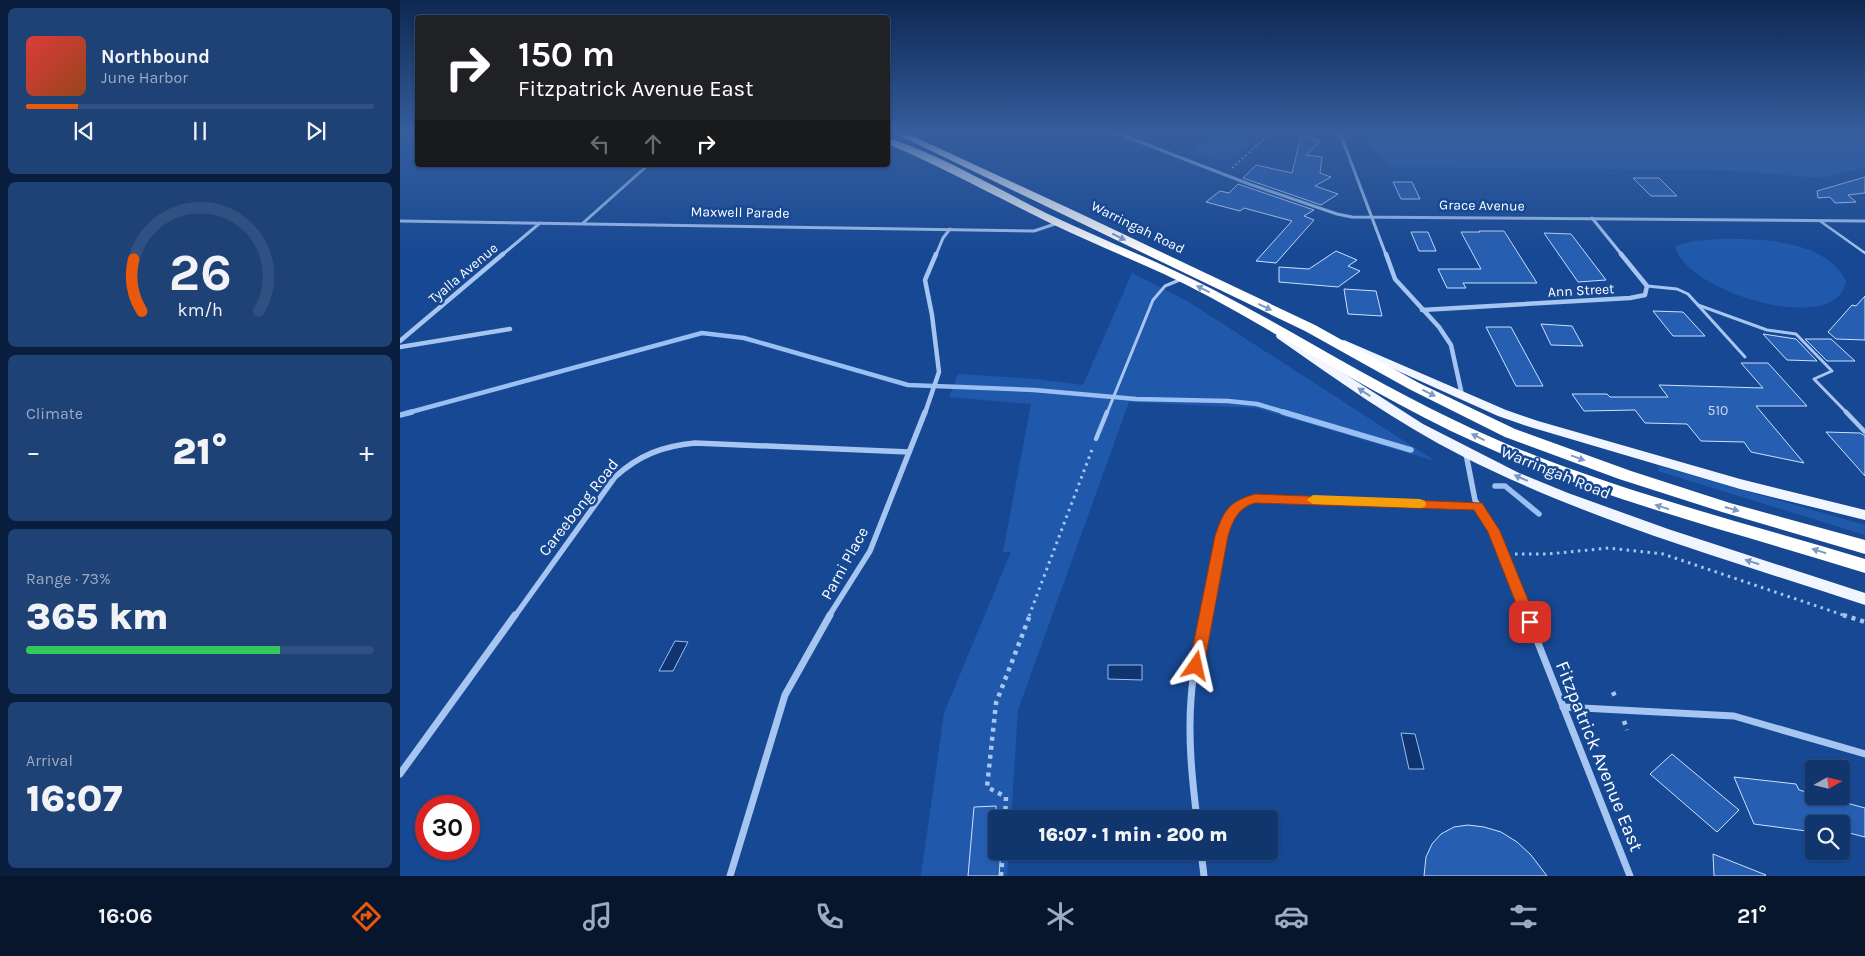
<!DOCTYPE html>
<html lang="en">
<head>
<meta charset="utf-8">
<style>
	:root { --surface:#11366e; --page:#1e4176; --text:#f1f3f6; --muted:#9cabc2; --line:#305081; --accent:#ea580c }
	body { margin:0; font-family:Karla,sans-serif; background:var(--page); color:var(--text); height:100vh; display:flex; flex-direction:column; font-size:19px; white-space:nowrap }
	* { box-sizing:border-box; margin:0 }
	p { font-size:16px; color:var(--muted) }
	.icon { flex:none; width:28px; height:28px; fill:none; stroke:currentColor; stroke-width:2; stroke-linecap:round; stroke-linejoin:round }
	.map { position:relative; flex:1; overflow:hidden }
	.side { display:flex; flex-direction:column; gap:8px; padding:8px; background:#091e3c; width:400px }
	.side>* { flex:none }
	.guide { position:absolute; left:15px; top:15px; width:475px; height:152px; border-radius:5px; box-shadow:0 1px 4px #0004,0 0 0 1px var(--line); background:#202124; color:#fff; overflow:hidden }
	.needle { width:32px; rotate:82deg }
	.tools { position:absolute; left:1405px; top:760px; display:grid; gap:10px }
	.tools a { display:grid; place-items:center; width:45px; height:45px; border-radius:5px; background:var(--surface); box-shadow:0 1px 4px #0004,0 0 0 1px var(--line); font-size:25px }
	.speed { position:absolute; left:15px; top:795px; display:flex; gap:10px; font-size:25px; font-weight:700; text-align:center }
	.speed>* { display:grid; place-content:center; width:65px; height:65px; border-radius:50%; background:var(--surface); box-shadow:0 1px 4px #0004,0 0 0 1px var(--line); line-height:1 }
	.speed .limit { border:8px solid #d22; background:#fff; color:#111 }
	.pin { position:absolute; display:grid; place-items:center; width:42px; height:42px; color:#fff; margin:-21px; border-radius:10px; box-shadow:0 2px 8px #0006 }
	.me { position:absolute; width:55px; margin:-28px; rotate:11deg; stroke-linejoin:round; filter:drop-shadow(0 0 4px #0008) }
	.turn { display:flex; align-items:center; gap:18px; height:105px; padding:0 20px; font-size:22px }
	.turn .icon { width:65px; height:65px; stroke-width:2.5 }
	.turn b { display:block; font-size:35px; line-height:42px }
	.lanes { display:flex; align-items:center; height:48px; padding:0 20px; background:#0003; justify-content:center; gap:25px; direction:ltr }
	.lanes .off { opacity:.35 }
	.big { font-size:38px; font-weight:800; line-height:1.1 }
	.side .widget { flex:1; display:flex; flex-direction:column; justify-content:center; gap:8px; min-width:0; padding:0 18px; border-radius:8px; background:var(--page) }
	.side .dial { align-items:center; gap:0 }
	.dial svg { height:130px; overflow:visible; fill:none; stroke:var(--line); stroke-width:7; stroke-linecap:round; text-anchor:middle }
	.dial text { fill:var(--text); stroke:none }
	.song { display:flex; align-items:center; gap:15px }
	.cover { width:60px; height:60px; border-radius:8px; background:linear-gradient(135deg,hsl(0 70% 55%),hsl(20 70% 35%)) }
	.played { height:5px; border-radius:2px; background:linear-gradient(90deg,var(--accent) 15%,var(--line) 15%) }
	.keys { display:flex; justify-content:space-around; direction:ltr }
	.heat { display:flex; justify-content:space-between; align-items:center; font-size:28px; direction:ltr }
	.charge { height:8px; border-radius:4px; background:linear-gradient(90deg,#34c759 73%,var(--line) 0) }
	.trip { position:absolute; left:588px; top:810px; width:290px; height:50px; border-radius:5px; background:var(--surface); box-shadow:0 1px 4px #0004,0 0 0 1px var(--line); font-weight:800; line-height:50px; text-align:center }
	.menu { display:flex; height:80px; justify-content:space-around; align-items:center; background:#07162c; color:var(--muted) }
	.menu .icon { width:35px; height:35px }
	.menu .on { color:var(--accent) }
	.menu b { font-size:22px; color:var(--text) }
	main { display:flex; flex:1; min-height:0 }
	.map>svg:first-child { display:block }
	.green { fill:#2059ac }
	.water { fill:#0f3470; stroke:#99bff3 }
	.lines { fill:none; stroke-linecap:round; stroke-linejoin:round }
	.stream-far1 { stroke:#99bff3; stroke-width:4.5 }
	.stream { stroke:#99bff3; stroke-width:5.5 }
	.building { fill:#265eb1; stroke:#cde0fb }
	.path-far2 { stroke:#a6c5f0; stroke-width:2; stroke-dasharray:2 2.5; stroke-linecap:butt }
	.path-far1 { stroke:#a6c5f0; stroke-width:3; stroke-dasharray:2.5 4.5; stroke-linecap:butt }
	.path { stroke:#a6c5f0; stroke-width:4.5; stroke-dasharray:4 5; stroke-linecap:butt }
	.lane-far2 { stroke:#a6c5f0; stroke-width:2.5 }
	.lane-far1 { stroke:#a6c5f0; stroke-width:3 }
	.lane { stroke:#a6c5f0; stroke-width:4.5 }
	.street-far3 { stroke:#a6c5f0; stroke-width:3 }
	.street-far2 { stroke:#a6c5f0; stroke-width:4.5 }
	.street-far1 { stroke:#a6c5f0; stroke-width:5.5 }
	.street { stroke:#a6c5f0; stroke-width:7 }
	.primary { fill:#f0f5ff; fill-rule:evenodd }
	.highway { fill:#fff; fill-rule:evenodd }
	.oneway { fill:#7f9ac4 }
	.oneway2 { fill:#7996c4 }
	.route { fill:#ea580c; stroke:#983908 }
	.slow { fill:#f59e0b }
	.labels { text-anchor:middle; stroke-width:5; stroke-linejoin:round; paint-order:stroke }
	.far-street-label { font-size:14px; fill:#fff; stroke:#174893 }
	.number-label { font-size:14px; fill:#c9d7ec }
	.street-label { font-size:16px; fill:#fff; stroke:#174893 }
	.near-street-label { font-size:19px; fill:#fff; stroke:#174893 }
</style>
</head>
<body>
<main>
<section class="side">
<div class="widget">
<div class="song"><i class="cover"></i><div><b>Northbound</b><p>June Harbor</p></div></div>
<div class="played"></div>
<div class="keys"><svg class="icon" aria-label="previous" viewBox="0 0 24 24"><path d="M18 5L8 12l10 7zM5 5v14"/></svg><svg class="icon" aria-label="pause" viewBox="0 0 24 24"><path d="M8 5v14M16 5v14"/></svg><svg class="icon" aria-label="next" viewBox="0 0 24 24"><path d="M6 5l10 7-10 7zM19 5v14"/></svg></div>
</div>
<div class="widget dial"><svg viewBox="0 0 100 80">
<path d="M14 69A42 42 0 1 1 86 69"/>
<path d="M14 69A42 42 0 0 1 9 37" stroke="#ea580c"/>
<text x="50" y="56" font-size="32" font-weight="700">26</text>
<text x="50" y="72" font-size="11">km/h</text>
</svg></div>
<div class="widget"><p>Climate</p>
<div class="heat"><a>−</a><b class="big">21°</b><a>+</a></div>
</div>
<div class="widget"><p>Range · 73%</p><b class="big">365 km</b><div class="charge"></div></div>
<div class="widget"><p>Arrival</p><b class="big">16:07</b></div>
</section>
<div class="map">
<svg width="1465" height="876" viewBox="0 0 1465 876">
	<rect width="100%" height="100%" fill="#174893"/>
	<g class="green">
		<path d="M818,132H859L827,161L789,154Z"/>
		<path d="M953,132H1465V167L1424,178L1321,170L988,167L963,135Z"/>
		<path d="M1315,239C1355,238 1426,239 1446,281C1445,285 1444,289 1442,292C1416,332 1283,288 1275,246L1293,241Z"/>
		<path d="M732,273L789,302L1035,461L856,408L729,402L618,710L611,819H596V851H609L607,876H521L544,713L611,552H603L631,404L549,397L558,374L636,379L683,385Z"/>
		<path d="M1259,466L1465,525V535L1258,471Z"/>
	</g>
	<g class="water">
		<path d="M275,641L288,642L273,671H259Z"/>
		<path d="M708,665H742V680L708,679Z"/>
		<path d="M1001,733L1015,734L1024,769H1009Z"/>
	</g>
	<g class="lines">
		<path class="stream-far1" d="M7,413L302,333L344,338L508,385L634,390L736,399L828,401L857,404L887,413"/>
		<g class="stream">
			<path d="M883,412L1011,450"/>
			<path d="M0,415L12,412"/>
			<path d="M1095,486H1105L1139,514"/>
		</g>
	</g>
	<g class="building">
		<path d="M901,136L921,141L906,155L922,157L920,173L931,177L915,186L938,194L921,205L843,178L856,165L892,173Z"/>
		<path d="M1465,177V193L1448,195L1456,202L1435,203L1430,197L1418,198L1417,191Z"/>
		<path d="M1233,178H1259L1277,196H1251Z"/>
		<path d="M993,182H1012L1020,199H1001Z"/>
		<path d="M838,184L914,210L904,216L914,220L876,263L856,261L892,221L844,208L840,211L806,202L820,191L829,193Z"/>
		<path d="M1079,231H1104L1137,283H1063L1066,288H1047L1038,269H1081L1061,232H1080Z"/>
		<path d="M1011,232H1028L1036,251H1019Z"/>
		<path d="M1144,233L1171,234L1206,280L1178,282Z"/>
		<path d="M936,251L957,260L948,266L960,271L938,287L879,282V267L909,269Z"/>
		<path d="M944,289L976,291L982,316L948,314Z"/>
		<path d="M1465,296V340L1436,339L1428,332L1452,305L1456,306Z"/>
		<path d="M1253,311L1283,312L1305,336H1273Z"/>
		<path d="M1141,324L1172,326L1183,346L1151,345Z"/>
		<path d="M1086,327H1111L1143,386H1116Z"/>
		<path d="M1363,334L1396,339L1417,361L1387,360Z"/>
		<path d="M1405,339H1431L1455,361H1427Z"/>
		<path d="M1341,363H1368L1407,406H1356L1404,463L1351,452L1344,442L1301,441L1287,424L1245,423L1235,410L1184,411L1172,394H1207L1210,397H1268L1259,385L1363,388Z"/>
		<path d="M1426,432L1460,433L1465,436V476Z"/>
		<path d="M1272,754L1339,810L1317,832L1250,774Z"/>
		<path d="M1334,777L1396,784L1399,790L1414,794V796H1421L1465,808V837L1441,831V824H1414V832L1354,824Z"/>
		<path d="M596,806V851H601L599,876H568L574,807Z"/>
		<path d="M1068,825L1084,827L1101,832L1117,842L1131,855L1147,876H1024L1026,857L1032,844L1041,834L1054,827Z"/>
		<path d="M1313,854L1366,875L1365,876H1314Z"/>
	</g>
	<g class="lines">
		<path class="path-far2" d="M832,168L872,132"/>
		<g class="path-far1">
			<path d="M1115,554H1148L1209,548L1263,554L1446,616"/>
			<path d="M629,616L693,447"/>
		</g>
		<g class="path">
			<path d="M1443,615L1465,622"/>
			<path d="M1213,692L1216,699"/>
			<path d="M1224,721L1227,730"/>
			<path d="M605,819L606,797L587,787L596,703L630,615"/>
			<path d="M601,876L603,851"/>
		</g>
		<path class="lane-far2" d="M1420,221L1465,253"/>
		<g class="lane-far1">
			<path d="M1247,286L1277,289L1288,294L1345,357"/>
			<path d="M1298,305L1367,330L1396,334L1432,371L1414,379L1447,413"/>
			<path d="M707,413L753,300L765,286L782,279"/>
		</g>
		<g class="lane">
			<path d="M1446,412L1465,432"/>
			<path d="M696,439L707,412"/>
		</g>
		<g class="street-far3">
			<path d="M714,132L849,184L937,214L952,217L1465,221"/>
			<path d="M940,133L986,255"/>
			<path d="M1192,218L1222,255"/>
			<path d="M0,221L634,231L658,223"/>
			<path d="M183,223L248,165"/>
			<path d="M102,255L140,223"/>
			<path d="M536,255L543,238L550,229"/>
		</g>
		<g class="street-far2">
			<path d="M986,254L995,279L1039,327L1051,345L1062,395"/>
			<path d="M1022,310L1230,298L1245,295L1247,286L1221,254"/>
			<path d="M0,341L103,254"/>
			<path d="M0,347L110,329"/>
			<path d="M525,413L539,372L532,315L525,280L536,254"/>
		</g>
		<g class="street-far1">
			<path d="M1066,454L1075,500L1094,531L1127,616"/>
			<path d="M115,616L215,477C239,455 263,446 295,443L509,452"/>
			<path d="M429,616L470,551L525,412"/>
			<path d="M805,616C811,591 818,522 836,507C845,500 858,499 869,498L1078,506"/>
		</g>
		<g class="street">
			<path d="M1127,615L1230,876"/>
			<path d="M1163,707L1334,716L1465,754"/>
			<path d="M0,774L115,615"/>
			<path d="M797,819C792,779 788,739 791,699C793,670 799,642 806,615"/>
			<path d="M801,851L804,876"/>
			<path d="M330,876L385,695L430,615"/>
		</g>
		<g class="primary">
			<path d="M881,333L1023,424L1119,473L1168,493L1268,529L1465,593V605C1329,560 1190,521 1062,456C997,423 937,380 877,338L876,336L877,334Z"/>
			<path d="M944,340L1106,410L1138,421L1340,479L1465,510V520L1340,489L1130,427L1098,416L940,345L939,343L940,341Z"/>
		</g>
		<g class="highway">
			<path d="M492,132H504L679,213L915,325L1019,383L1115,429L1231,471L1330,503L1465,540V554L1322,512L1219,479L1105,437L1009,389L905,331Z"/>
			<path d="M488,138C541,155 598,189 648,214C703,240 760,262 814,290C895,332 972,381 1054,420C1185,484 1327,517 1465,559V573C1335,532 1201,500 1077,443C984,401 898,345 808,296C758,269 704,249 652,224C597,197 544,168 488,144Z"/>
		</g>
	</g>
	<defs><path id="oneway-solid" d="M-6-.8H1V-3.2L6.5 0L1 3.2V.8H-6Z" transform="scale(1.25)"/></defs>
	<g class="oneway">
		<use href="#oneway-solid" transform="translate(719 237) rotate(26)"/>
		<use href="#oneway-solid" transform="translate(803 289) rotate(-154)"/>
		<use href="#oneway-solid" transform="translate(865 307) rotate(25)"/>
		<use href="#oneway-solid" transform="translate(1029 393) rotate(26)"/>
		<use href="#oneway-solid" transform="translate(1078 437) rotate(-154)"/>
		<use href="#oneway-solid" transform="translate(1178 458) rotate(20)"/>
		<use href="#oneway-solid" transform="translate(1262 507) rotate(-162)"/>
		<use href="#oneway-solid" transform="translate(1332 509) rotate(16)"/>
		<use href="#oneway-solid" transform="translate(1419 551) rotate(-162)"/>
	</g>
	<g class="oneway2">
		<use href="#oneway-solid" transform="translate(964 392) rotate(-147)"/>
		<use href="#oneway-solid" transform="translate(1121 478) rotate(-157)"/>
		<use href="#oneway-solid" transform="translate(1352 562) rotate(-163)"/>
	</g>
	<linearGradient id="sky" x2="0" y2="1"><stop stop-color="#0d2851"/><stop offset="0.52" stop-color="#365e9e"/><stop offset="1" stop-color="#365e9e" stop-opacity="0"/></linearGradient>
	<rect width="1465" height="255" fill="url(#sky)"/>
	<path class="route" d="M855,494L1082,503L1100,531L1137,622L1135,626L1130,628L1125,626L1088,532L1074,510L855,503C838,508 833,520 828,536L804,666L802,670L796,672L791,670L789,666L815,536C824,510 828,502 855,494Z"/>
	<path class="slow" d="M913,495L1020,499L1025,501L1026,504L1025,507L1020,508L913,504L907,500Z"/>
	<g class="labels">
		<g class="far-street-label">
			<text transform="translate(1082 205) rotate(1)" y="5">Grace Avenue</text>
			<text transform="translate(340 212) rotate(1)" y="5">Maxwell Parade</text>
			<text transform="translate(738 227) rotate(26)" y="5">Warringah Road</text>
			<text transform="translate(63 273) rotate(-40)" y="5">Tyalla Avenue</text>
			<text transform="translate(1181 290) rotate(-3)" y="5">Ann Street</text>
		</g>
		<g class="number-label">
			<text x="1318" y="415">510</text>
		</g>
		<g class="street-label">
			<text transform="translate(1156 472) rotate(22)" y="6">Warringah Road</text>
			<text transform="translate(178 507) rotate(-52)" y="6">Careebong Road</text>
			<text transform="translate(444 563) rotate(-61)" y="6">Parni Place</text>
		</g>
		<g class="near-street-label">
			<text transform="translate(1200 756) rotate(68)" y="7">Fitzpatrick Avenue East</text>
		</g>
	</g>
</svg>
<div class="tools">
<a><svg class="needle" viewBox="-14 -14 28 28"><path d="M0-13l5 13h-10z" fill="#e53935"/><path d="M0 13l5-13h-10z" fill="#9cabc2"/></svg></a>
<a><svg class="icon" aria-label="search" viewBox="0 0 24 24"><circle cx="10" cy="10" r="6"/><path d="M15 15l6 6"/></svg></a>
</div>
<div class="speed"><div class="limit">30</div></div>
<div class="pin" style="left:1130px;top:622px;background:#d93025"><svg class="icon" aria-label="arrive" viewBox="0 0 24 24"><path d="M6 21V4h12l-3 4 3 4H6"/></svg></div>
<svg class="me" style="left:796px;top:666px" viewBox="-20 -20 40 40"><path d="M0-17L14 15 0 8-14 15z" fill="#ea580c" stroke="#fff" stroke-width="4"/></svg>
<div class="trip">16:07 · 1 min · 200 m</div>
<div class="guide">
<div class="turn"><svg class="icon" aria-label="right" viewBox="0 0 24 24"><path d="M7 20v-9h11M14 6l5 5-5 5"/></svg><div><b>150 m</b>Fitzpatrick Avenue East</div></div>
<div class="lanes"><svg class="icon off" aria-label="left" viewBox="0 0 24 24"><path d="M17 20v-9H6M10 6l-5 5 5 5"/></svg><svg class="icon off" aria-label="ahead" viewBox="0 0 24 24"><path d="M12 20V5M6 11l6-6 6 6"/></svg><svg class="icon" aria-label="right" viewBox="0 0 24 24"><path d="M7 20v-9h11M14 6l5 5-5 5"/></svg></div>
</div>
</div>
</main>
<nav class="menu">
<b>16:06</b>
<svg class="icon on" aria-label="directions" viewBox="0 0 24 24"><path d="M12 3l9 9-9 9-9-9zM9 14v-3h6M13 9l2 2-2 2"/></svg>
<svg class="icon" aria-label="music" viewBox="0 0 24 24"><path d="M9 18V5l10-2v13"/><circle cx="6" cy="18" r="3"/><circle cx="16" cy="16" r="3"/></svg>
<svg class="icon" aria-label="phone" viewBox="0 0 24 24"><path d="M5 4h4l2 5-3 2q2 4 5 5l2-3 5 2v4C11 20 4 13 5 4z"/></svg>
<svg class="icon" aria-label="climate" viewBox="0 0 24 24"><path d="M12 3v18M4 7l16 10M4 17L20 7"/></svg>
<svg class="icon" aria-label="car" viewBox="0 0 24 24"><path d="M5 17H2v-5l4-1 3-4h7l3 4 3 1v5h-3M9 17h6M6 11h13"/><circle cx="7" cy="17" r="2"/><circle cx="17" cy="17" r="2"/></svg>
<svg class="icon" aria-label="filters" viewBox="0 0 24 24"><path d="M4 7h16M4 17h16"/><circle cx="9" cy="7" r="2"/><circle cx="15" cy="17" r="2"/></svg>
<b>21°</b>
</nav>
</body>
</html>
